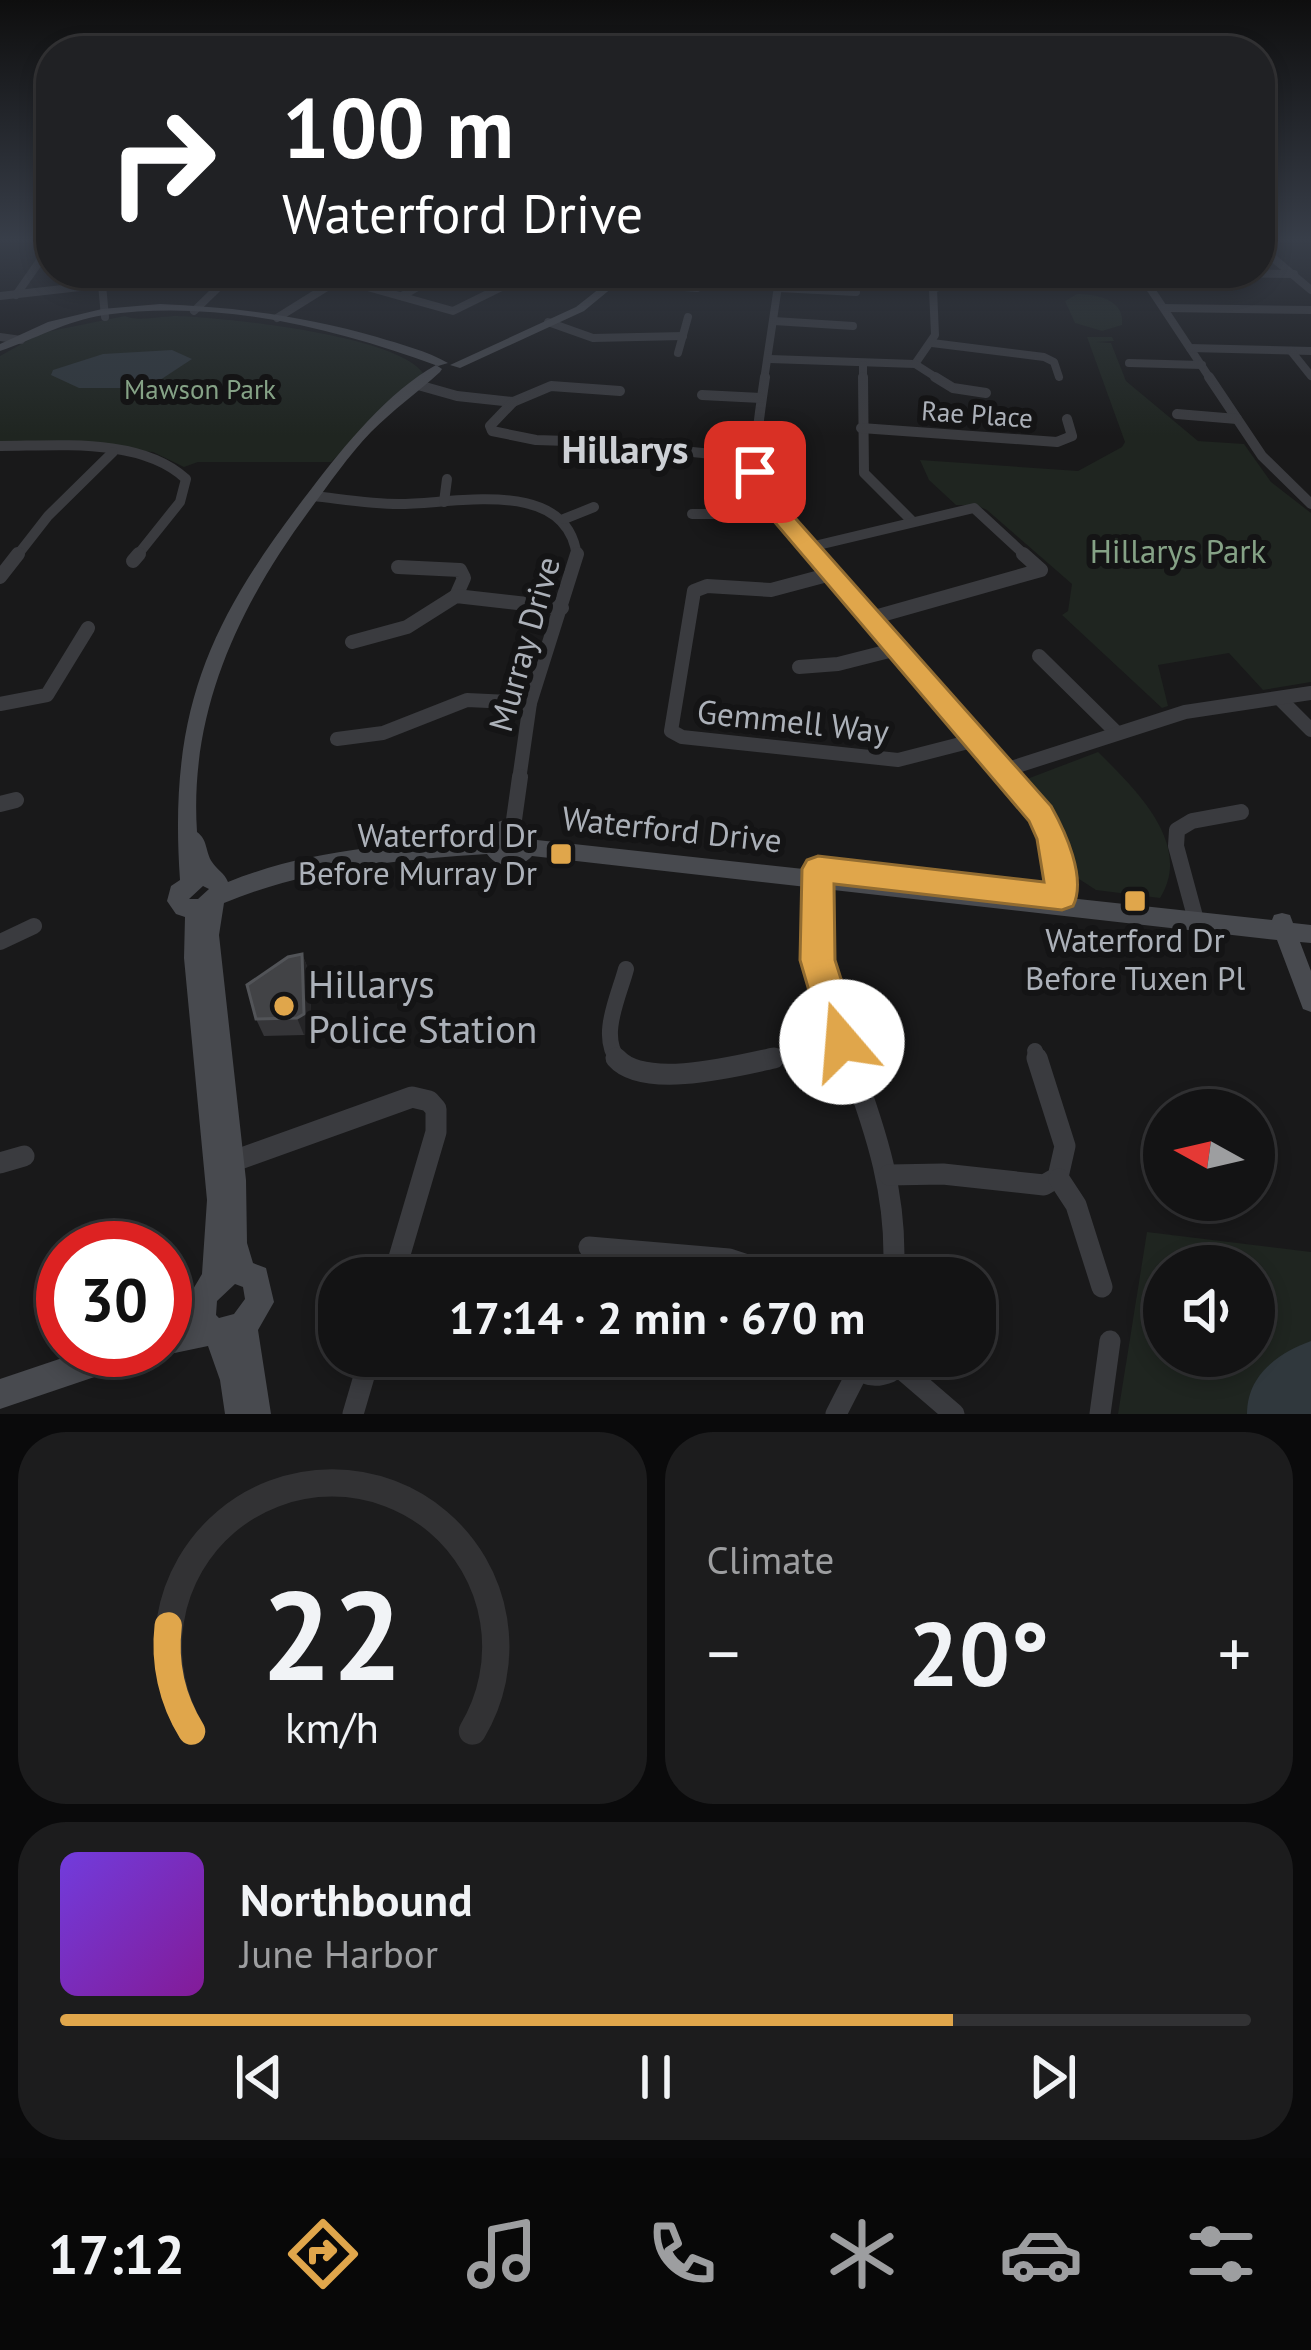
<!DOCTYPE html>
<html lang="en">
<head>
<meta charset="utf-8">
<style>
	:root { --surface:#131314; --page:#1c1c1d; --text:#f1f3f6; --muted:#9d9ea0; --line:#323234; --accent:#e0a64b }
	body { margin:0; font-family:"PT Sans",sans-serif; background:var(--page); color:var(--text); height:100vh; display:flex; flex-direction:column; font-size:45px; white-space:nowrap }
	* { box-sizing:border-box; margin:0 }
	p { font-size:39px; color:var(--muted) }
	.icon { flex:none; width:66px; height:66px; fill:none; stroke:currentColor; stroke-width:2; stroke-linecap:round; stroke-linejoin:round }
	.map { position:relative; height:1414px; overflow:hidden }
	.drawer { display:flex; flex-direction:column; gap:18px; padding:18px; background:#0a0a0b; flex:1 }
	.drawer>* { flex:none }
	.top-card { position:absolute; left:36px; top:36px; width:1239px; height:252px; border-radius:48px; box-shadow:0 6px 18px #0003,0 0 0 3px var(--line); background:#202124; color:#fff; overflow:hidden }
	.needle { width:78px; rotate:278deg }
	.fabs { position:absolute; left:1143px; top:1089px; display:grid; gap:24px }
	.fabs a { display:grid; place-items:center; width:132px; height:132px; border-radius:50%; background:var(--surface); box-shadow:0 6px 18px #0003,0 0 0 3px var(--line); font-size:60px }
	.speed { position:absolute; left:36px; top:1221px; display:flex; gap:24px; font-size:60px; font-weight:700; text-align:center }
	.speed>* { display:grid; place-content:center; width:156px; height:156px; border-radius:50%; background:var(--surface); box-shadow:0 6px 18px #0003,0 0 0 3px var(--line); line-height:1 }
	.speed .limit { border:18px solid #d22; background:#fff; color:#111 }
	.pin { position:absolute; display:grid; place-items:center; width:102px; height:102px; color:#fff; margin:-51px; border-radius:24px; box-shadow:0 6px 18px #0006 }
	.me { position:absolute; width:132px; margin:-66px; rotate:342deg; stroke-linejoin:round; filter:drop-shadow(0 0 9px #0008) }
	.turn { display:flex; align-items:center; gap:42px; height:252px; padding:0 48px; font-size:54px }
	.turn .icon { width:156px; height:156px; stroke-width:2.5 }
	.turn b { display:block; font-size:84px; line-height:102px }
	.big { font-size:90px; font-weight:600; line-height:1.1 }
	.drawer .tile { flex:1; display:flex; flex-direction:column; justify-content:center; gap:18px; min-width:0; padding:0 42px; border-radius:48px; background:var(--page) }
	.drawer .dial { align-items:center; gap:0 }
	.dial svg { height:312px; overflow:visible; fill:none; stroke:var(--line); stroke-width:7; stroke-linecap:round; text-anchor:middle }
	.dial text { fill:var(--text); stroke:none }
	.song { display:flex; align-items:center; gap:36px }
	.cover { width:144px; height:144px; border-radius:18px; background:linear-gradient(135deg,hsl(260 70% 55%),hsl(290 70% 35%)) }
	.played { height:12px; border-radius:6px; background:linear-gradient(90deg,var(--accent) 75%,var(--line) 75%) }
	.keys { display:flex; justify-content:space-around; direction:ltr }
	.heat { display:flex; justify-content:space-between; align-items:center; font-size:66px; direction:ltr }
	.drawer .tiles { flex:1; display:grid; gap:18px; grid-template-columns:1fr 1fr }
	.tile:last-child { grid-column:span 2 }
	.trip { position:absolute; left:318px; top:1257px; width:678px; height:120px; border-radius:48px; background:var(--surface); box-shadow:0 6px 18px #0003,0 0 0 3px var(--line); font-weight:600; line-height:120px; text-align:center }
	.tab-bar { display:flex; height:192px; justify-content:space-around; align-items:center; background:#080808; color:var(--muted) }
	.tab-bar .icon { width:84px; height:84px }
	.tab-bar .on { color:var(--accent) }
	.tab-bar b { font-size:54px; color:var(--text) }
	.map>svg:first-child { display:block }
	.green { fill:#1f2520; fill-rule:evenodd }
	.water { fill:#30383d }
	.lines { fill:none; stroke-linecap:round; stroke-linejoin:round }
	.street-far4 { stroke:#3a3b3f; stroke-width:8 }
	.street-far3 { stroke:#3a3b3f; stroke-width:10 }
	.street-far2 { stroke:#3a3b3f; stroke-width:14 }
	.street-far1 { stroke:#3a3b3f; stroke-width:16 }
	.street { stroke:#3a3b3f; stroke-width:21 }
	.secondary { fill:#484a4f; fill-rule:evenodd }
	.wall { fill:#353538 }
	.shaded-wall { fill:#242426 }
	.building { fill:#424346; stroke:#525458; stroke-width:3 }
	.route { fill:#e0a64b; stroke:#926c31; stroke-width:3 }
	.poi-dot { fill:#e0a64b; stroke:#141415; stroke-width:4.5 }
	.labels { text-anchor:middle; stroke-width:12; stroke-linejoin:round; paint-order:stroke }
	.far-park-label { font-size:27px; fill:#85a286; stroke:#141415 }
	.far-street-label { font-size:27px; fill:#acb1b9; stroke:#141415 }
	.park-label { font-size:33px; fill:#85a286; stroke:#141415 }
	.street-label { font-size:33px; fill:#acb1b9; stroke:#141415 }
	.poi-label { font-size:33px; fill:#acb1b9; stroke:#141415; text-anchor:end }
	.far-district-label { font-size:39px; font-weight:bold; fill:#cdd0d5; stroke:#141415 }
	.near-poi-label { font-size:39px; fill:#acb1b9; stroke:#141415; text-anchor:start }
</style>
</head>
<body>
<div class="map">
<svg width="1311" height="1414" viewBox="0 0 1311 1414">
	<rect width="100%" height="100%" fill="#19191a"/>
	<g class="green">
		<path d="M1077,294C1098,294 1125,300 1122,325L1102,331L1075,323L1065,301Z"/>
		<path d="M125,316C137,322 161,316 178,316C227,318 396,335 423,373L331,462H198L184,467L153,452L0,442V356L41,333Z"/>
		<path d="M1087,337H1112L1114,341L1097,342L1111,343L1126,381L1198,441L1244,444L1271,482L1311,513V682L1263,690L1229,653L1158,665L1168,706L1162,708L1062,615L1068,611L1072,584L987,510L976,505H956L929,480L920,460L1078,471L1122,447L1125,442Z"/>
		<path d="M1098,752C1134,788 1194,844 1160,898L1096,890L1073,875L1064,828L1027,779Z"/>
		<path d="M1147,1232L1311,1252V1414H1118ZM1164,1266H1254V1356H1164Z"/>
	</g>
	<g class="water">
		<path d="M172,350L192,359L154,384L134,388H79L51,375L53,370L103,354Z"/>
		<path d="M1311,1341V1414H1247C1247,1375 1278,1353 1311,1341Z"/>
	</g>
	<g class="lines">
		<g class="street-far4">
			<path d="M1260,247L1311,290"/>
			<path d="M101,273L105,317"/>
			<path d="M187,273H266"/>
			<path d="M1140,273L1211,380"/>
			<path d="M1226,273L1294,274"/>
			<path d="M339,279L453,311L530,273"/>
			<path d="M611,281L697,288"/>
			<path d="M779,288L856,292"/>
			<path d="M16,295L51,245"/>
			<path d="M0,296L98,285"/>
			<path d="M402,296L441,273"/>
			<path d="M1164,308L1311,310"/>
			<path d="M194,311L229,277"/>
			<path d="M277,318L346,275"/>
			<path d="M774,321L853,326"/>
			<path d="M548,322L593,338L683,336"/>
			<path d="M0,337L21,340"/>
			<path d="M932,343L1044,357L1054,362L1059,377"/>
			<path d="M1190,348L1311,351"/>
			<path d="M1291,351L1311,376"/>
			<path d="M678,353L688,317"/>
			<path d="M770,359L915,364L935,335L933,289L979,273"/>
			<path d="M1129,363L1202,365"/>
			<path d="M915,364L940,380"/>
			<path d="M863,365V380"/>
			<path d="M764,380L780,273"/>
		</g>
		<g class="street-far3">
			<path d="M765,377C750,479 748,478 817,557"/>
			<path d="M863,377L864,473L912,521"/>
			<path d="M935,377L953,388L986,393"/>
			<path d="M1209,377L1262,456L1311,504"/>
			<path d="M418,385L457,396L513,402L551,386L620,391"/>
			<path d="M702,395L761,398"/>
			<path d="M513,402L490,426L492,431L536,440L599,442"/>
			<path d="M1177,414L1237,419"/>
			<path d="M861,428L1057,442L1072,436L1067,419"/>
			<path d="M0,446C58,446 141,437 186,479L180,502L136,557"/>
			<path d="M682,451L753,458"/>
			<path d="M313,496C341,499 370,504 399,504C456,504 568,476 577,557"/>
			<path d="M444,502L447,479"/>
			<path d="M692,514H780"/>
			<path d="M564,519L594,507"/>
			<path d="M810,547L974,508L1027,557"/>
			<path d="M16,557L48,516L113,452"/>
		</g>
		<g class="street-far2">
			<path d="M814,554L1010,780"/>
			<path d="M133,561L139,554"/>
			<path d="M398,567L460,570L464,578L456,596"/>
			<path d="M831,574L771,590L707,586L694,591L671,731L682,737L898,760L976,740"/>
			<path d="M0,577L18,554"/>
			<path d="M871,618L1041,570L1023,554"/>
			<path d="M352,642L407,627L456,596L562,608"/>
			<path d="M1039,656L1117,733"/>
			<path d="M799,667L838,664L897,649"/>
			<path d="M1280,699L1311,730"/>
			<path d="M0,704L47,695L88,628"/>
			<path d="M337,739L383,733L467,700L530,703"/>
			<path d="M1005,770L1185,712L1311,693"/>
			<path d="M519,780L530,703L577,554"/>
		</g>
		<g class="street-far1">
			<path d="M1008,777C1051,827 1053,841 1063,905"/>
			<path d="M0,804L16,800"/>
			<path d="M513,827L520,777"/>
			<path d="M818,869L817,960L850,1061"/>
			<path d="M1196,920L1176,846L1177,830L1192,821L1241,812"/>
			<path d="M0,942L34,926"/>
			<path d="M1035,1051L1038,1061"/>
			<path d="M619,1061C598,1037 619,996 626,969"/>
			<path d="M761,1061L842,1042"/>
		</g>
		<g class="street">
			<path d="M616,1058C644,1090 737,1066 774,1058"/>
			<path d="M849,1058C876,1131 899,1199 893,1278"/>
			<path d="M231,1162L412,1097L429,1101L436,1109V1132L393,1278"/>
			<path d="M0,1163L24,1156"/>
			<path d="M889,1175L943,1174L1044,1185L1058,1177L1065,1146L1037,1058"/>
			<path d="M1059,1179L1076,1205L1102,1287"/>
			<path d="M589,1247L729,1259L786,1278"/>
			<path d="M847,1356C857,1373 871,1380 890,1372L898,1360"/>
			<path d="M896,1364L954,1414"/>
			<path d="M353,1414L370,1356"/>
			<path d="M836,1414L858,1371"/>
			<path d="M1100,1414L1110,1341"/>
		</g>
		<g class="secondary">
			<path d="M619,273H630L584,311L460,368L450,365L576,307Z"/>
			<path d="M160,304C234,307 305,316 377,337C400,344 427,351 448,363L438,366C332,327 217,299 104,315C66,321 35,339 0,351V344L48,322L102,309Z"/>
			<path d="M436,365L442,369L440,372C418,392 393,410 371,432C348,456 329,484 309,511C239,606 189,711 197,832C208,840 205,851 212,862C218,871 224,872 228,882C309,849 397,844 484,838L492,824L510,818L529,825L537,840L1272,920L1274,915L1282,913L1290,915L1293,923L1311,925V943L1300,942L1311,971V1012L1303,1009L1277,940L532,856C519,870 499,870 487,854C396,860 309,868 224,903L219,935L246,1180L247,1243L253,1263L266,1268L274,1302L258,1330L271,1414H225L220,1380L208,1346L165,1355L154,1350H165V1305L192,1291L202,1274L207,1200L184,958L185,917L176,914L167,901L171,886L180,880C168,709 209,621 312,488C344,446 389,391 436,365ZM511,833L516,837V845L509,850L504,847V839ZM203,886L209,889L198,899H189ZM235,1284L243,1287L245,1299L234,1314L219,1318L216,1315L217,1301Z"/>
			<path d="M86,1350H145L140,1360L130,1365L0,1409V1379Z"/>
		</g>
	</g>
	<path class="wall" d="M302,954L309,971L312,1030L304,1035L264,1036L256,1019Z"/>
	<path class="shaded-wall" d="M302,954L309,971L312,1030L304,1035L297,1018Z"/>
	<path class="building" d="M302,954L304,1014L297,1018L256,1019L247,985L288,957Z"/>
	<linearGradient id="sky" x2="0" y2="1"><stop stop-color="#0e0e0e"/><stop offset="0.55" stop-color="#383e49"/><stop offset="1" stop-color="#383e49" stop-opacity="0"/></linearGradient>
	<rect width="1311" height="436" fill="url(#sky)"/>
	<path class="route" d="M755,466L763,467L789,511L1051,806C1065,831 1087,878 1073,906L1062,910L834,884L835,960L861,1042L855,1054L842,1059L830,1054L824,1042L800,960L802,869L807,860L818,856L1044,882L1037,839L1029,821L772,519L745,472Z"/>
	<g class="poi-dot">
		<rect x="549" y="842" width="24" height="24" rx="6"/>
		<rect x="1123" y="889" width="24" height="24" rx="6"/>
		<circle cx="284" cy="1006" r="12"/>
	</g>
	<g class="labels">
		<g class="far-park-label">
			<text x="200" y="399">Mawson Park</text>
		</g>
		<g class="far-street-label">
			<text transform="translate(977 415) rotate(4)" y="9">Rae Place</text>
		</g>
		<g class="park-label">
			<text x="1178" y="563">Hillarys Park</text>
		</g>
		<g class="street-label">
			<text transform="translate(524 644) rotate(-74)" y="12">Murray Drive</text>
			<text transform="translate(793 721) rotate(6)" y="12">Gemmell Way</text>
			<text transform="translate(672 829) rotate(6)" y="12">Waterford Drive</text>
		</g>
		<g class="poi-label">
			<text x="537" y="847">Waterford Dr<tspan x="537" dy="38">Before Murray Dr</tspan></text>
			<text x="1135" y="952" text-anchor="middle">Waterford Dr<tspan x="1135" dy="38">Before Tuxen Pl</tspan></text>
		</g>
		<g class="far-district-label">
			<text x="625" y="463">Hillarys</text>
		</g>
		<g class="near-poi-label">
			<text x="308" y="998">Hillarys<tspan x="308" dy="45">Police Station</tspan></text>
		</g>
	</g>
</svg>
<div class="fabs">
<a><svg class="needle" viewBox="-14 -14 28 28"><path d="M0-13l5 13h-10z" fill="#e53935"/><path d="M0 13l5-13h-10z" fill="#9d9ea0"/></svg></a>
<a><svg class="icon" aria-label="sound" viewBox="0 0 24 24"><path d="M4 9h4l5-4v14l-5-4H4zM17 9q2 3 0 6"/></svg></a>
</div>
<div class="speed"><div class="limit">30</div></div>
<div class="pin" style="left:755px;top:472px;background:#d93025"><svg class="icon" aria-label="arrive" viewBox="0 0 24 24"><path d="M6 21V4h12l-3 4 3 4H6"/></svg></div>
<svg class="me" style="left:842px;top:1042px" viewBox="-20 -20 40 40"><circle r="19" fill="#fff"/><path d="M0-13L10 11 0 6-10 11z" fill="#e0a64b"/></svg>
<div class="trip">17:14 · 2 min · 670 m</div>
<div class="top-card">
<div class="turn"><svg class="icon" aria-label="right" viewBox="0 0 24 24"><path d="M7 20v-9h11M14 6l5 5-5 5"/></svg><div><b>100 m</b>Waterford Drive</div></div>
</div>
</div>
<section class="drawer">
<div class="tiles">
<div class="tile dial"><svg viewBox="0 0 100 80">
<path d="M14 69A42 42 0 1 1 86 69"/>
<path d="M14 69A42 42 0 0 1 8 42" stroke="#e0a64b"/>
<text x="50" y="56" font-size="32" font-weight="700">22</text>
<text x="50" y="72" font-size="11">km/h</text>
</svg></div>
<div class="tile"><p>Climate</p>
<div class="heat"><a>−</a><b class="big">20°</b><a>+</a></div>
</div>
<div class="tile">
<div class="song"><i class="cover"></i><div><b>Northbound</b><p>June Harbor</p></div></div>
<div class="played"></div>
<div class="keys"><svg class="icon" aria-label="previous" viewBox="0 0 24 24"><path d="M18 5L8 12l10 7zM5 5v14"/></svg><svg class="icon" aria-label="pause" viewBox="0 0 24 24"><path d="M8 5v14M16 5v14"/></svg><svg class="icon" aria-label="next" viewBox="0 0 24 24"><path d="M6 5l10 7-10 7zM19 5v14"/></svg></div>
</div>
</div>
</section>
<nav class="tab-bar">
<b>17:12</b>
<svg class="icon on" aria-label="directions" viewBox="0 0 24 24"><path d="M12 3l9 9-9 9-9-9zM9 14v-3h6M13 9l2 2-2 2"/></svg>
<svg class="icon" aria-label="music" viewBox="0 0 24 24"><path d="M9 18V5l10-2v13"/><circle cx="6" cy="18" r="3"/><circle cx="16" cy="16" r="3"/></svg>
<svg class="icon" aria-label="phone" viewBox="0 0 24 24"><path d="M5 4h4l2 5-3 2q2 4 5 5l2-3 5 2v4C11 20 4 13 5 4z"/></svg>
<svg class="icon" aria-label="climate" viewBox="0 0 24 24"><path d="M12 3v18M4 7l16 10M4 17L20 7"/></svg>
<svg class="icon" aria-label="car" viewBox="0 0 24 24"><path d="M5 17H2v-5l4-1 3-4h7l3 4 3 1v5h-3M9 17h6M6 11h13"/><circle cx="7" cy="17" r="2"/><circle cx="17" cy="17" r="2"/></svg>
<svg class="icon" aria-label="filters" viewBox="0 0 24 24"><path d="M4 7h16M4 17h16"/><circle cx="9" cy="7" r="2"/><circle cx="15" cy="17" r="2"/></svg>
</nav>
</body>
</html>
